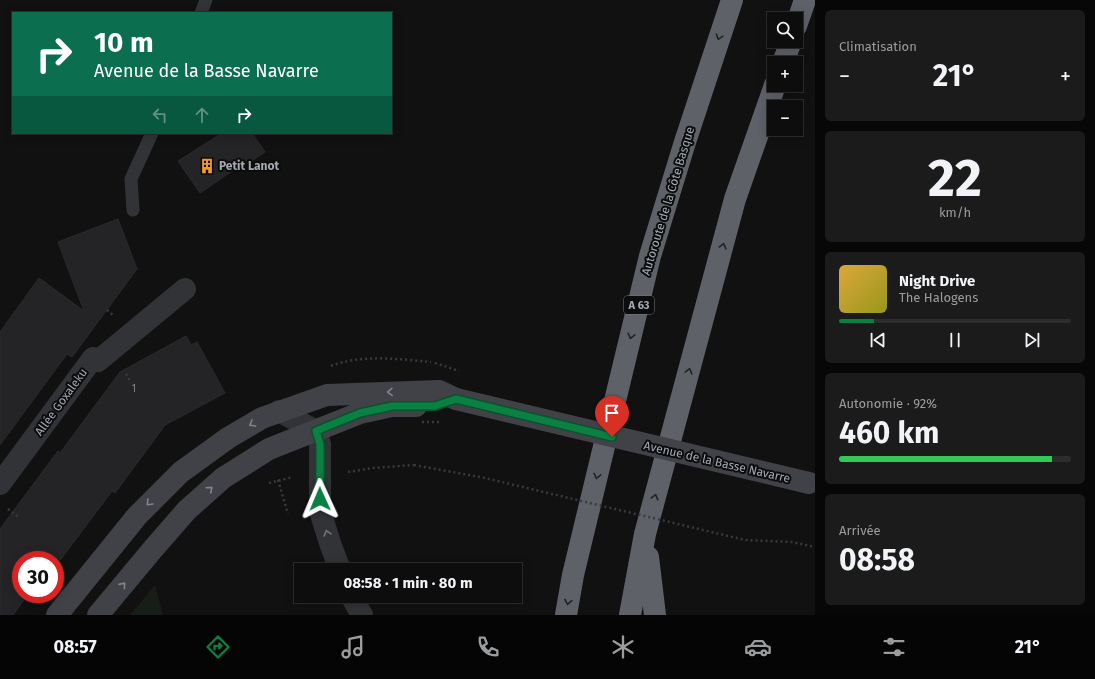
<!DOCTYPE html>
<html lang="fr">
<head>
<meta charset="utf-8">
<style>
	:root { --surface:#0d0d0e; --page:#1b1b1c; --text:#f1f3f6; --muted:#9a9c9e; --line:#2d2d2e; --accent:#0b8043 }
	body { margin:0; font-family:"Fira Sans",sans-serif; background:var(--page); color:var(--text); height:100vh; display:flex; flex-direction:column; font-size:15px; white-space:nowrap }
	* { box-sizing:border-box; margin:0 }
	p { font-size:13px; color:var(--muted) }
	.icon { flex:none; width:22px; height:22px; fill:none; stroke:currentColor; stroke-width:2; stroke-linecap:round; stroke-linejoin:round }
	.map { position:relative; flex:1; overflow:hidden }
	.details { display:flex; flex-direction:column; gap:10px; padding:10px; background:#070708; width:280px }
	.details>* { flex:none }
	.hud { position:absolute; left:12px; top:12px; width:380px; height:122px; border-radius:0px; box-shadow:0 2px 10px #0003,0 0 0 1px var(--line); background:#0b6e4f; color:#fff; overflow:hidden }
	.fabs { position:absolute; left:767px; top:12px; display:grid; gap:8px }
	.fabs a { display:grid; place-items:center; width:36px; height:36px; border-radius:0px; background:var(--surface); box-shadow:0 2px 10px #0003,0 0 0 1px var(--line); font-size:20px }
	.speed { position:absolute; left:12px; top:551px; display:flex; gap:8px; font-size:20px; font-weight:700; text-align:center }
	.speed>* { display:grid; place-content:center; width:52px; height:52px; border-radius:50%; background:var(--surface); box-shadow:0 2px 10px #0003,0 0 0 1px var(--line); line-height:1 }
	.speed .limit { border:6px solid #d22; background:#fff; color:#111 }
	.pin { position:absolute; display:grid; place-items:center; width:34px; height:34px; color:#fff; margin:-41px -17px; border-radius:50% 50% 50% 0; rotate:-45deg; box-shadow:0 0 4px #0007 }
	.pin .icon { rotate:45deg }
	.me { position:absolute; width:44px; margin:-22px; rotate:359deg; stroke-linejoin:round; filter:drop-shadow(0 0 3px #0008) }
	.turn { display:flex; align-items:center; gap:14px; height:84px; padding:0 16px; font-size:18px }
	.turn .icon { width:52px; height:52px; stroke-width:2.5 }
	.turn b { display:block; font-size:28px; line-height:34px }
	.lanes { display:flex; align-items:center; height:38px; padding:0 16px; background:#0003; justify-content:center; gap:20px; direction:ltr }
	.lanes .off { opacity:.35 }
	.big { font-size:30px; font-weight:700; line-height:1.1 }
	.details .tile { flex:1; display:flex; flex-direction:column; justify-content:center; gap:6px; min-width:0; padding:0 14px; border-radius:6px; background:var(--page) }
	.details .dial { align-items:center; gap:0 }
	.dial b { font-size:52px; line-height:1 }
	.song { display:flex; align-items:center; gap:12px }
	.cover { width:48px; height:48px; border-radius:6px; background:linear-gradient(135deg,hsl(40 70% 55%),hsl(60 70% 35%)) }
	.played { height:4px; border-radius:2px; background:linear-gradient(90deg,var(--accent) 15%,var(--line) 15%) }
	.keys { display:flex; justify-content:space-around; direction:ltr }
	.heat { display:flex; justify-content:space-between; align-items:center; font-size:22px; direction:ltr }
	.charge { height:6px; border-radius:3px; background:linear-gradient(90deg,#34c759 92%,var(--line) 0) }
	.trip { position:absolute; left:294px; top:563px; width:228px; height:40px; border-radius:0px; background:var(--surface); box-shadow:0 2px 10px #0003,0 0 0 1px var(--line); font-weight:700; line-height:40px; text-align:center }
	.menu { display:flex; height:64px; justify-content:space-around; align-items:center; background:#050506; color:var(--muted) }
	.menu .icon { width:28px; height:28px }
	.menu .current { color:var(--accent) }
	.menu b { font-size:18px; color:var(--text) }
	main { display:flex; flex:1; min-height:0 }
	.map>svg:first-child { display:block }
	.green { fill:#171d17 }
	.building { fill:#242426; stroke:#2b2b2e }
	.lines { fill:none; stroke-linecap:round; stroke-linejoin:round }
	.path { stroke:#383a3e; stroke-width:2.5; stroke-dasharray:2 3; stroke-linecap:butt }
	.lane { stroke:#323337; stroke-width:13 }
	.street { stroke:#323337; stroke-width:22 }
	.secondary { stroke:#404247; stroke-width:22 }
	.highway { stroke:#5e6268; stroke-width:22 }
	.path-bridge { stroke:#383a3e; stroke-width:2.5; stroke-dasharray:2 3; stroke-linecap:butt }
	.secondary-bridge { stroke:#404247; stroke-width:22 }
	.oneway { stroke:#202224 }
	.oneway2 { stroke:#80858d }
	.oneway3 { stroke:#70747b }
	.route-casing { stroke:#07532c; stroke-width:10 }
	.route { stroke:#0b8043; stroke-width:7 }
	.labels { text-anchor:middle; stroke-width:4; stroke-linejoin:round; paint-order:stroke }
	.number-label { font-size:10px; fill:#82878f }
	.shield { fill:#0c0c0d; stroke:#757a81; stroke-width:1 }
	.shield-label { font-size:11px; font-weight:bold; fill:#a2a9b3 }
	.poi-label { font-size:12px; font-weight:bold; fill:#a2a9b3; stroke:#0c0c0d; text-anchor:start }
	.street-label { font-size:12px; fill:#a2a9b3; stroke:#0c0c0d }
</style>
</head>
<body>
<main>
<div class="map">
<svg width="815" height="615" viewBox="0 0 815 615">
	<rect width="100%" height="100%" fill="#111112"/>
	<path class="green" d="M155,585L163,615H130Z"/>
	<g class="building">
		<path d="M222,133H252L265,152L236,171L235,169L200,193L178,161Z"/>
		<path d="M118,219L137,269L72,357L67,354L0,445V332L39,278L84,311L58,242Z"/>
		<path d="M186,336L191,345L197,342L225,393L165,425L115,493L112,491L55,567V558L53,560H21V594H28L13,615H0V529L58,451L60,453L120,372Z"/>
	</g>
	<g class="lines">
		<g class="path">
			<path d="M107,310L113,315"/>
			<path d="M331,366C361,354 399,359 431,362"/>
			<path d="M126,374L131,383"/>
			<path d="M348,472L373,468L414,465"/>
			<path d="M278,480L288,514"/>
			<path d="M269,483L293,477"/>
			<path d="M8,509L20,518"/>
		</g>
		<g class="lane">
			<path d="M201,13L206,0"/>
			<path d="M133,210L131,179L152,133"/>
		</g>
		<g class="street">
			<path d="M279,411L316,431L320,444V511L330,543L340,570"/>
			<path d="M0,484L93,358L98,361L185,289"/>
			<path d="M351,596L362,615"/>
		</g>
		<g class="secondary">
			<path d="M57,615L137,516L181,472L228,438L262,418L327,395L439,391L456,399"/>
			<path d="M98,615L153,549L187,510L223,478L269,449L360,413L392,406H416"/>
		</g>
		<g class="highway">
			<path d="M796,26L805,0"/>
			<path d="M783,63L791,41"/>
			<path d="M648,557L655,615"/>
			<path d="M566,615L573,575L650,256L685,142L732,0"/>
			<path d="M630,615L645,534L735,199L775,85"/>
		</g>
		<g class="path-bridge">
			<path d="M435,363L459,371"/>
			<path d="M422,422H442"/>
			<path d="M414,465L485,478L745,540L792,542L815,547"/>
		</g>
		<path class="secondary-bridge" d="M456,399L809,483"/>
	</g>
	<defs><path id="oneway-chevron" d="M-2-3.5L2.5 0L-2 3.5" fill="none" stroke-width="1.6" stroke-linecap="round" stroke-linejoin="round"/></defs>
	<g class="oneway">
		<use href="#oneway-chevron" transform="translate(719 37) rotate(108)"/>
		<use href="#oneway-chevron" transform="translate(723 246) rotate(-75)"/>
		<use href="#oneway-chevron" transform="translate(631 336) rotate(104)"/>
		<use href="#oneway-chevron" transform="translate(689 371) rotate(-75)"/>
		<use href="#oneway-chevron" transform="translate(597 476) rotate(104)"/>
		<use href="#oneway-chevron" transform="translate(655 497) rotate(-75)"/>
		<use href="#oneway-chevron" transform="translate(568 602) rotate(101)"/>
	</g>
	<g class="oneway2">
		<use href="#oneway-chevron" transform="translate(390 392) rotate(178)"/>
		<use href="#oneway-chevron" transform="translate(252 424) rotate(150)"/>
		<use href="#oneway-chevron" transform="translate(210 489) rotate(-42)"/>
		<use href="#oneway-chevron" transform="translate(149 503) rotate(135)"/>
		<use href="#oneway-chevron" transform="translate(123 585) rotate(-51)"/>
	</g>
	<use class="oneway3" href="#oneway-chevron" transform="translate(327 533) rotate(-106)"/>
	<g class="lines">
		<defs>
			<path id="route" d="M320,499V444L316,431L360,413L392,406H435L456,399L612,437"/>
		</defs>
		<use href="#route" class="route-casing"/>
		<use href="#route" class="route"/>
	</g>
	<defs>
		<symbol id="building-bare" viewBox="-9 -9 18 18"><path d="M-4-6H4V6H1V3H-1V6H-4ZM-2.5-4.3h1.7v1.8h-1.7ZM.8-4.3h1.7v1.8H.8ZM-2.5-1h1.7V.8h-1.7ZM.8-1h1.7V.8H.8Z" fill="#f09b2b" stroke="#0c0c0d" stroke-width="2.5" paint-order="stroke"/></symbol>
	</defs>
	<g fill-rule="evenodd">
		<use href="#building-bare" x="196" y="155" width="22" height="22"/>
	</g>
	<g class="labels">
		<g class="number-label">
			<text x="134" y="392">1</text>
		</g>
		<rect class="shield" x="624" y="296" width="30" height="18" rx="3"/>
		<g class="shield-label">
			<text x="639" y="309">A 63</text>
		</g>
		<g class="poi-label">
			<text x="219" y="170">Petit Lanot</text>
		</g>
		<g class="street-label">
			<text transform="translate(668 201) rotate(-73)" y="4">Autoroute de la Côte Basque</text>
			<text transform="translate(61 402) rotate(-54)" y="4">Allée Goxaleku</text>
			<text transform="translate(717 462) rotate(13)" y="4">Avenue de la Basse Navarre</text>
		</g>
	</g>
</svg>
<div class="fabs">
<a><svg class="icon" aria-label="search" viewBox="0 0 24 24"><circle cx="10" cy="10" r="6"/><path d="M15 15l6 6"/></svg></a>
<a>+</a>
<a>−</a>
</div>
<div class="speed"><div class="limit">30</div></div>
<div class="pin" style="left:612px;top:437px;background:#d93025"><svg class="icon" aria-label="arrive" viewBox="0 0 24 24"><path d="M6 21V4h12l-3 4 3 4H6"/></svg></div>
<svg class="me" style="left:320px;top:499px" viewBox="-20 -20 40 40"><path d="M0-17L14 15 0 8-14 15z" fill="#0b8043" stroke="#fff" stroke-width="4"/></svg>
<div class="trip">08:58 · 1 min · 80 m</div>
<div class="hud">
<div class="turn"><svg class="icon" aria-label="right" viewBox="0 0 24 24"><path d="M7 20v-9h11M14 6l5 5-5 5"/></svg><div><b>10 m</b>Avenue de la Basse Navarre</div></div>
<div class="lanes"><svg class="icon off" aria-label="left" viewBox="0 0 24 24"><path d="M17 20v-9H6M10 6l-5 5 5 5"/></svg><svg class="icon off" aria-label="ahead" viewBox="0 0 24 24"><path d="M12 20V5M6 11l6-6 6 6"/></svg><svg class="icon" aria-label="right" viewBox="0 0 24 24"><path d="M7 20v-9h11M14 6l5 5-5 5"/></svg></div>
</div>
</div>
<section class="details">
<div class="tile"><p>Climatisation</p>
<div class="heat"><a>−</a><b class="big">21°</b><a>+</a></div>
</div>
<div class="tile dial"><b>22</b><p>km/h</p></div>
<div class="tile">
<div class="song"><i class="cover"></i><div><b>Night Drive</b><p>The Halogens</p></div></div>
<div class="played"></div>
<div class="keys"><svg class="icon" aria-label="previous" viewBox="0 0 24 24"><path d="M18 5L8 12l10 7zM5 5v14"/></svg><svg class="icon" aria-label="pause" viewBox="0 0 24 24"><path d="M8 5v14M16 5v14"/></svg><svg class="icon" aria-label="next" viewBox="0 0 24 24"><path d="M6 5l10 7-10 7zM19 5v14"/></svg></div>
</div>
<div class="tile"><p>Autonomie · 92%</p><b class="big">460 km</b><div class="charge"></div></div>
<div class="tile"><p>Arrivée</p><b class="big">08:58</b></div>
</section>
</main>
<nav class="menu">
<b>08:57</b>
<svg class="icon current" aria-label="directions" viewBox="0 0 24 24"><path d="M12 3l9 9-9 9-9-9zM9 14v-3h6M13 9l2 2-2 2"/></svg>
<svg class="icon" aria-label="music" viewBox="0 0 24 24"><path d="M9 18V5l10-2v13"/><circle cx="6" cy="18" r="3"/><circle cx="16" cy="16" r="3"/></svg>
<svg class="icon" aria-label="phone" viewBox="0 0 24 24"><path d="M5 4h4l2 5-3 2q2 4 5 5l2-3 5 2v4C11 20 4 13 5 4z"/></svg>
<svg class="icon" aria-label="climate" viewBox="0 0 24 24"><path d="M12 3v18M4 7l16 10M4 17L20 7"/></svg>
<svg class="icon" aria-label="car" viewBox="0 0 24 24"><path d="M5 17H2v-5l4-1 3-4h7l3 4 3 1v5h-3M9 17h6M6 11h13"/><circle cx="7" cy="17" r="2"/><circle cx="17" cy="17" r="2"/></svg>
<svg class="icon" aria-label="filters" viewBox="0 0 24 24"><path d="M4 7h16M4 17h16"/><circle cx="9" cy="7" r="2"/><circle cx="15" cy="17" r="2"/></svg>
<b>21°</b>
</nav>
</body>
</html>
